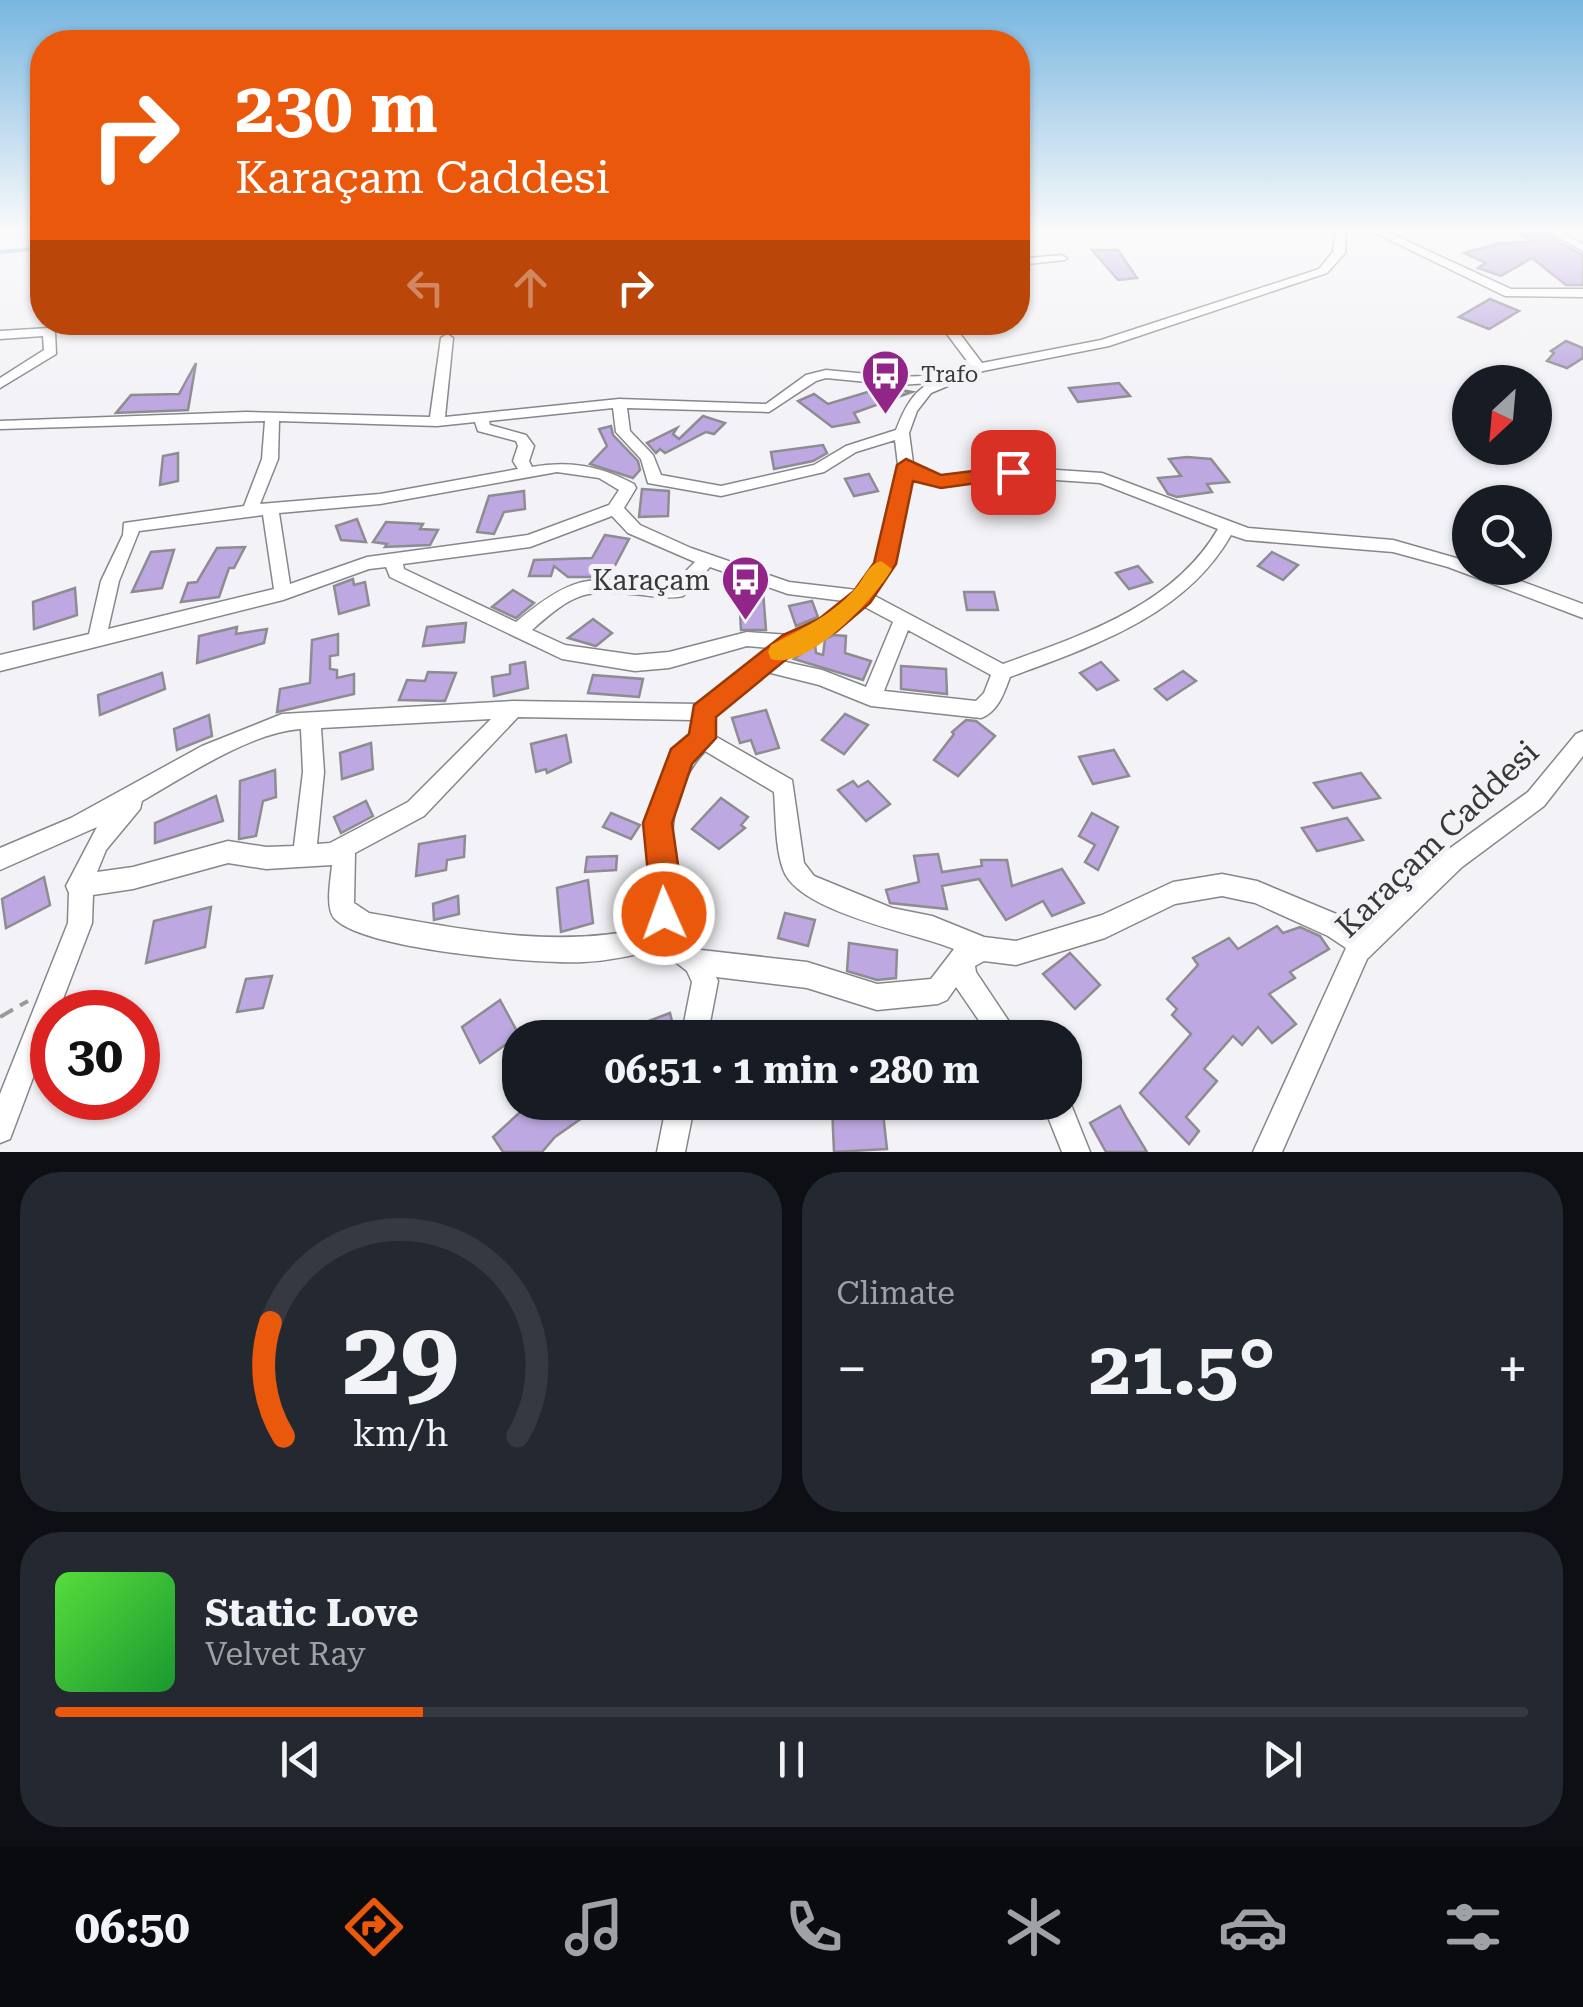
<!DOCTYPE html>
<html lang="en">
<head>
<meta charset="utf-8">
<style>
	:root { --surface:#171b24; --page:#242831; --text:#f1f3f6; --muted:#9ea1a6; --line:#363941; --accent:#ea580c }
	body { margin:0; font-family:"Roboto Serif",serif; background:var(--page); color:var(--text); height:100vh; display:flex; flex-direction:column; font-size:38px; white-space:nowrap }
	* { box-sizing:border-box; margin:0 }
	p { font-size:32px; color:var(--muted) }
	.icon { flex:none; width:55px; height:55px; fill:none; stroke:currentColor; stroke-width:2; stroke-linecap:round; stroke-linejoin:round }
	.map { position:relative; height:1152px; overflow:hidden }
	.details { display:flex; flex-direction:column; gap:20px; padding:20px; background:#0d0f14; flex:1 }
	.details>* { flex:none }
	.banner { position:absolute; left:30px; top:30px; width:1000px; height:305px; border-radius:40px; box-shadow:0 2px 8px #0004; background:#ea580c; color:#fff; overflow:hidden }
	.needle { width:65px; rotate:206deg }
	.buttons { position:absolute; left:1452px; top:365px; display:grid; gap:20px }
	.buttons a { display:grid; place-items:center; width:100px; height:100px; border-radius:50%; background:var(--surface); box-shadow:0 2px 8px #0004; font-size:50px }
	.speed { position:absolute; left:30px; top:990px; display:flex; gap:20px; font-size:50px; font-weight:700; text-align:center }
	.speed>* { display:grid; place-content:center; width:130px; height:130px; border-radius:50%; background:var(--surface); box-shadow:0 2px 8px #0004; line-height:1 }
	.speed .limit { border:15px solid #d22; background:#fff; color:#111 }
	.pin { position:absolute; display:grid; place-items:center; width:85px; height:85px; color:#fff; margin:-42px; border-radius:20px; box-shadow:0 5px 15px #0006 }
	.me { position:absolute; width:110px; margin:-55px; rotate:358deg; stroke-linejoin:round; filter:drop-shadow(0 0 8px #0008) }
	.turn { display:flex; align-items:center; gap:35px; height:210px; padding:0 40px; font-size:45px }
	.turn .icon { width:130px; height:130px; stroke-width:2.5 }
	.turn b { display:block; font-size:70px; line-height:85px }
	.lanes { display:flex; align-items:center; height:95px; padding:0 40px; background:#0003; justify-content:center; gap:50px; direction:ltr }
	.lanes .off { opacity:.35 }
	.big { font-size:75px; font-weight:700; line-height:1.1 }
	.details .tile { flex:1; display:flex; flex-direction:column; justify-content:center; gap:15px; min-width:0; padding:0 35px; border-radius:40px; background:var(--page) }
	.details .dial { align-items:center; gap:0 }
	.dial svg { height:260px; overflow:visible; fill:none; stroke:var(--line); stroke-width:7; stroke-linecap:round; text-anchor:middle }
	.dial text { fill:var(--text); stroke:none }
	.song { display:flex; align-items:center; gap:30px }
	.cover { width:120px; height:120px; border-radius:15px; background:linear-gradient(135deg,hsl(110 70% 55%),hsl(130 70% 35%)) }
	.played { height:10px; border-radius:5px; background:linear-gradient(90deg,var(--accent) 25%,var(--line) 25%) }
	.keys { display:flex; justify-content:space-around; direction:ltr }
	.heat { display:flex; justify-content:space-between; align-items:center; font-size:55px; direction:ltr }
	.details .tiles { flex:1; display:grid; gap:20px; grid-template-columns:1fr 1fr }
	.tile:last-child { grid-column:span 2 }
	.trip { position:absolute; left:502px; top:1020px; width:580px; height:100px; border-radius:40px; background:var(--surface); box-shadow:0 2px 8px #0004; font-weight:700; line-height:100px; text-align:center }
	.dock { display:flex; height:160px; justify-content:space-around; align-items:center; background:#090b0e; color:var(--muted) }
	.dock .icon { width:70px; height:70px }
	.dock .selected { color:var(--accent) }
	.dock b { font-size:45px; color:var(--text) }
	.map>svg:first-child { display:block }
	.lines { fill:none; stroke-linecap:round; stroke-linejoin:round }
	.stream { stroke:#70b9d5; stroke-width:4 }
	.building { fill:#bda8e1; stroke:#8d8c90; stroke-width:2.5 }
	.minor-casing { stroke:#87868a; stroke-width:3 }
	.path { stroke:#9a9a9d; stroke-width:4; stroke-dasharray:15 8; stroke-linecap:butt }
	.minor { fill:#fff; fill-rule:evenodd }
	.route { fill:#ea580c; stroke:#983908; stroke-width:2.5 }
	.slow { fill:#f59e0b }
	.labels { text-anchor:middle; stroke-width:10; stroke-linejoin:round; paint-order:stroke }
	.far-poi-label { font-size:22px; fill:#38383a; stroke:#f3f3f7; text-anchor:start }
	.poi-label { font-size:28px; fill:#38383a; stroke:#f3f3f7; text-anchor:end }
	.near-street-label { font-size:32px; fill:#38383a; stroke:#f3f3f7 }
</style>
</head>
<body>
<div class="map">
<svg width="1583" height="1152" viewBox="0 0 1583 1152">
	<rect width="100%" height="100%" fill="#f3f3f7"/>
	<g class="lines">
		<path class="stream" d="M0,252L42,248"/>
	</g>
	<g class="building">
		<path d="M1541,233L1583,255V285H1566L1532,258L1501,276L1478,268L1486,263L1464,253L1501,243L1532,242L1520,234Z"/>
		<path d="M1092,250H1118L1137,278L1118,280Z"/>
		<path d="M1490,299L1519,311L1489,329L1459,317Z"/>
		<path d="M1566,341L1583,348V358L1567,368L1547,361L1554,353L1551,351Z"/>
		<path d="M196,363L188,410L116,413L131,395L179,394Z"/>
		<path d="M1119,383L1130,396L1078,402L1069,388Z"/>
		<path d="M884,387L912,392L854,413L859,422L832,427L798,401L814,394L828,404Z"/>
		<path d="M703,416L725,423L714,434L706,432L665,453L660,449L656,453L647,443L677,428L673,434L679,439Z"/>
		<path d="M611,426L613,435L638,461L640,470L633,478L590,464L607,446L599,429Z"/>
		<path d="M823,445L827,453L813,461L774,469L771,452Z"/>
		<path d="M178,453V481L160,485L163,456Z"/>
		<path d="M1187,457L1211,459L1229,482L1207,484L1212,492L1177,497L1168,494L1158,478L1181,476L1169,459Z"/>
		<path d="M869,474L878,491L854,496L845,479Z"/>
		<path d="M642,489L669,491L668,516L639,517Z"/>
		<path d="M524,491L525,509L504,512L494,534L477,532L489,496Z"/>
		<path d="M357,519L366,542L341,540L336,526Z"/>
		<path d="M386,522L423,524L420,529L438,530L430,545L385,547L387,544L373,542Z"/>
		<path d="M605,535L629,539L609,577H568L554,566L551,576H529L534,560L592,558Z"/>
		<path d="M245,547L234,568H229L219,597L181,602L188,583L197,582L217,548Z"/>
		<path d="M174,550L162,588L132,592L151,552Z"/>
		<path d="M1272,552L1298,565L1283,580L1258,566Z"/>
		<path d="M1138,566L1152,582L1129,589L1116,573Z"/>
		<path d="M353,579L354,585L365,582L369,605L339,614L334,586Z"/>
		<path d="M75,588L77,615L34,629L33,602Z"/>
		<path d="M513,590L534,603L516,618L492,607Z"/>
		<path d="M763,591L766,630H741L740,611L745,610L742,593Z"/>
		<path d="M964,592H994L998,610H967Z"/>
		<path d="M812,601L818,617L796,626L789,606Z"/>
		<path d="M593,619L612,633L596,646L568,638Z"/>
		<path d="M466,623L464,642L423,646L427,627Z"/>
		<path d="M237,627L236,634L267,629L264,643L197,663L199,636Z"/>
		<path d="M338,634V655L330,656V669L337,670V678L354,674V694L277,712L280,689L310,683L312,640Z"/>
		<path d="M834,635L846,636L845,653L871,661L863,680L794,659L815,643L816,653L823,655L825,639Z"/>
		<path d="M525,662L528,688L494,696L492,677L510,674V665Z"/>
		<path d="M1101,662L1118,680L1097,690L1080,673Z"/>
		<path d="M901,666L946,669L947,694L901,689Z"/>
		<path d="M1183,671L1196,681L1167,700L1155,689Z"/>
		<path d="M428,672L456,673L445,701L399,700L407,680L425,681Z"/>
		<path d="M162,673L165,689L100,715L98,695Z"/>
		<path d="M593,675L643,679L639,697L588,693Z"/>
		<path d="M766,710L779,748L756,754L751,740L740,743L732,718Z"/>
		<path d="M845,714L868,725L844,754L822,740Z"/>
		<path d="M209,715L212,736L177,750L174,729Z"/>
		<path d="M966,720L976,721L995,736L958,776L934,760L954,734L952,732Z"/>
		<path d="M566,735L571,762L547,773L546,769L536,772L531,744Z"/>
		<path d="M371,743L373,769L342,779L340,753Z"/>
		<path d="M1114,750L1129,776L1093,784L1079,757Z"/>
		<path d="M275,770L276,797L263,801L256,836L239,839L240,781Z"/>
		<path d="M1361,773L1380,798L1333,808L1314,783Z"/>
		<path d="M853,781L858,787L868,781L890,804L866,821L838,790Z"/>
		<path d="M216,796L223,821L155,843V823Z"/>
		<path d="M721,798L748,817L741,825L745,828L719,849L692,829Z"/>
		<path d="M366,801L373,816L341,833L334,817Z"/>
		<path d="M611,813L640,825L631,839L603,827Z"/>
		<path d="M1092,813L1118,827L1098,870L1085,862L1095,845L1079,836Z"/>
		<path d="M1347,818L1363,840L1317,851L1302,828Z"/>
		<path d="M465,836L464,857L447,860L446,870L416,876L419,844Z"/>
		<path d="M938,854L942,872L982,866L981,860H1007L1012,886L1062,869L1084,903L1052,916L1043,901L1006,920L979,879L942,886L947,909L890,903L886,890L919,882L914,856Z"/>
		<path d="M617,856L616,870L585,872L587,857Z"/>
		<path d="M44,877L50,905L6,928L2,899Z"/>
		<path d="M588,880L593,923L561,932L557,888Z"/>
		<path d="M458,896L459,914L434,920L433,904Z"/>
		<path d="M211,907L205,947L146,963L154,921Z"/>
		<path d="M785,913L815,920L808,946L778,938Z"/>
		<path d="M1277,926L1283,933L1300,927L1320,936L1329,949L1290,972L1295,978L1269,994L1296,1024L1272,1043L1258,1027L1242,1045L1233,1036L1204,1069L1217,1081L1186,1117L1199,1131L1189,1144L1140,1093L1191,1034L1172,1015L1177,1009L1167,999L1198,965L1193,958L1229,938L1238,949Z"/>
		<path d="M849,943L897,950L896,978L877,980L847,971Z"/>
		<path d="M1070,953L1100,985L1075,1009L1043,974Z"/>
		<path d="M272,976L263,1008L237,1012L246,979Z"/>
		<path d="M500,1000L519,1035L480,1063L462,1027Z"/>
		<path d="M670,1013L676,1038H641L638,1025Z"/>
		<path d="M531,1102H605L555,1137L542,1152H503L493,1137Z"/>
		<path d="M956,1102H997L999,1115L958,1117Z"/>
		<path d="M882,1104L887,1149L834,1152L832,1106Z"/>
		<path d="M1120,1106L1127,1119L1147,1152H1106L1090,1123Z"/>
	</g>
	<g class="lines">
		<defs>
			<g id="minor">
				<path d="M0,229H11L0,235Z"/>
				<path d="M1336,229H1346L1345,253L1327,273L1109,346L983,371L931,393L917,411L909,433L913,463L926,473L941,477L1013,467L1102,473L1248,528L1393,540L1470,562V568H1485L1583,604V618L1448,567L1393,552L1246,540L1231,535C1185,616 1093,646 1010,677C1004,693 998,712 981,718L871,706L819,685L767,672L713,715V735L792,780L804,863L814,876L892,908L932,916L984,937L1016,941L1102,915L1173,882L1222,874L1257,881L1346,918L1362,929L1446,851L1528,792L1576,734L1583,731V756L1544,806L1462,867L1367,959L1282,1152H1253L1346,948L1328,936L1255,903L1222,896L1175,904L1105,938L1016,965L984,961L975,966L976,972L1020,1038H991L956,987L947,1000L938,1004L877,1010L807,988L716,977L718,981L707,1038H681L692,982L687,971L659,949C634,955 609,961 583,962C537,964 363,950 334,918C325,907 331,878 332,865L266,869L228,863L133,889L93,895L92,923L58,1012H52V1027L10,1139L0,1143V1094L68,923L69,893L66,886L97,827L0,870V848L71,818L202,746L282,714L513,701L699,704L771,648L747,646L669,668L635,671L562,659L390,577L386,567L369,569L283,600L0,671V655L89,634L101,581L123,535L124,523L244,506L262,459L265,421L0,429V421L246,412L430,417L441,338L447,334L453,338L445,417L619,399L766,404L806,375L826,370L898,377L950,375L971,366L938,322H951L982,363L1101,340L1319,269L1333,252ZM826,378L898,385L931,383C912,391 903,412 896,430L846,446L814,465L721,486L661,475L653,455L630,431L627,408L769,412L816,381ZM613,408L616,432L641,459L648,483L721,496L824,472L856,452L895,440L898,465L877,563L857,590L789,582L691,548L640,525L624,508L636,488L634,484C601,466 569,460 532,467L529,461L534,446L526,435L490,425L489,421ZM279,421L437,426L475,422L478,431L516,441L518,446L513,461L518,469L380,494L260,504L278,459ZM557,472L599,478L619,490L609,505L528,535L367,557L290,584L279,513L380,504ZM911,477L941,487L1013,477L1100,483L1218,529C1173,606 1083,635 1003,664L873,595L894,564ZM263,515L274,589L108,629L119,581L139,531ZM612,516L628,533L695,562L673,584C591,582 585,565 516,622L404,569L403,564L530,547ZM710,567L788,594L844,601L821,620L789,635L747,632L669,652L635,655L565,645L532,630C576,591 585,589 643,595C656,597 670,599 683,596ZM863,606L893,622L866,687L822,670L781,661L798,647L835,630ZM908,630L991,675L984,693L976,701L884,691ZM518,717L693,720V736C634,797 655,851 650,927C556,950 463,929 369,913L354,903L355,853L424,816ZM491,719L408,802L330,843L317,844L324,772L321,728ZM301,729L303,772L294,846L266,847L228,841L133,867L97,872L106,850L140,809L142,801C186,776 251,732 301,729ZM705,751L774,792C776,816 775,847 783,869C797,912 915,933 954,949L931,979L877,984L807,962L701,950L674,930C677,865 656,803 705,751Z"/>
				<path d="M1367,229H1381L1511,289H1583V297L1505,296Z"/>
				<path d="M1542,229H1556L1583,244V251Z"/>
				<path d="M1061,255L1067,258L1065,260L1018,265V259Z"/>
				<path d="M49,328L55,332L56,354L0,388V378L44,350L43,336L0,339V331Z"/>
				<path d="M1065,1092H1066L1090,1152H1062L1042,1102H1065Z"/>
				<path d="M667,1102H695L685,1152H657Z"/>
			</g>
		</defs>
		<use href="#minor" class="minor-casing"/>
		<path class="path" d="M0,1017L28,1001"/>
		<use href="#minor" class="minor"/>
	</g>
	<linearGradient id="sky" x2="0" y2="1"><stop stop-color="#78b6e0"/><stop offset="0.59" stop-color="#fafafb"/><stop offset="1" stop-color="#fafafb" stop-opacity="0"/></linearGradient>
	<rect width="1583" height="391" fill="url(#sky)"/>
	<path class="route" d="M906,459L941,475L1013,466L1023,472L1013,478L941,488L913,481L896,564L870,603L836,632L800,648L716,717V738L692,764L672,823L682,893L676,925L664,930L653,925L643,823L671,749L689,734L694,705L783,635L819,619L854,591L874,563L897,465Z"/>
	<path class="slow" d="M881,561L892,569C875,598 808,671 771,659L768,652L771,645C800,630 832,615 854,590C864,580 867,565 881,561Z"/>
	<defs>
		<symbol id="bus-pin" viewBox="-11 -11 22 30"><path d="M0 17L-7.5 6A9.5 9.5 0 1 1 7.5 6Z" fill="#922688" stroke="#f3f3f7"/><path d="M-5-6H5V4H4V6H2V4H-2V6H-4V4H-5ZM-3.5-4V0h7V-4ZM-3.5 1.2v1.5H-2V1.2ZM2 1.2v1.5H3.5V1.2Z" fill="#fff"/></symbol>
	</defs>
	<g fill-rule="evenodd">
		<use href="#bus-pin" x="858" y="346" width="55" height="75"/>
		<use href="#bus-pin" x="718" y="552" width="55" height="75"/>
	</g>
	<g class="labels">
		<g class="far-poi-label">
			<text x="921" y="382">Trafo</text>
		</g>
		<g class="poi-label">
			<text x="710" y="590">Karaçam</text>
		</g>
		<g class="near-street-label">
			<text transform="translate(1437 839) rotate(-44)" y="11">Karaçam Caddesi</text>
		</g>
	</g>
</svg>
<div class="buttons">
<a><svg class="needle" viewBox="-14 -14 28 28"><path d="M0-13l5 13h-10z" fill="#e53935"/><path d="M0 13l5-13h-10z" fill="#9ea1a6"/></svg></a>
<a><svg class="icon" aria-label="search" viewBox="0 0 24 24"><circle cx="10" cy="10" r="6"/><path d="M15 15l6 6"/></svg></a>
</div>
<div class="speed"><div class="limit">30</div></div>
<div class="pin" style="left:1013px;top:472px;background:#d93025"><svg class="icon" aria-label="arrive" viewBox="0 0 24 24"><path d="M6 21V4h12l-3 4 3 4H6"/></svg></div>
<svg class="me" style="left:664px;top:914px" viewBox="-20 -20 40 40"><circle r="17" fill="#ea580c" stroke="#fff" stroke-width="3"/><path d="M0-11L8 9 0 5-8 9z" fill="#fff"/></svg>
<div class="trip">06:51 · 1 min · 280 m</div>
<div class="banner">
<div class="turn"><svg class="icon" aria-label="right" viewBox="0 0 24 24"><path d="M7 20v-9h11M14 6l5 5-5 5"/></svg><div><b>230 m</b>Karaçam Caddesi</div></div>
<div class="lanes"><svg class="icon off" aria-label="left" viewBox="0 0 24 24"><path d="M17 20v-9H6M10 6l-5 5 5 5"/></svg><svg class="icon off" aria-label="ahead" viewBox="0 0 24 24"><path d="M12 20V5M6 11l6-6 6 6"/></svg><svg class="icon" aria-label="right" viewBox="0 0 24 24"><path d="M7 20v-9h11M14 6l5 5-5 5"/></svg></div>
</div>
</div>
<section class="details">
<div class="tiles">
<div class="tile dial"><svg viewBox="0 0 100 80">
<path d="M14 69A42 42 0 1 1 86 69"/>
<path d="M14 69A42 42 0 0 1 10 34" stroke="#ea580c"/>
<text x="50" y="56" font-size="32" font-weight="700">29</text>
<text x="50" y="72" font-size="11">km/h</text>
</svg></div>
<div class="tile"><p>Climate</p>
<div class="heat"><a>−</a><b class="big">21.5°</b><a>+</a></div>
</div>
<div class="tile">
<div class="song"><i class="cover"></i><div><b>Static Love</b><p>Velvet Ray</p></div></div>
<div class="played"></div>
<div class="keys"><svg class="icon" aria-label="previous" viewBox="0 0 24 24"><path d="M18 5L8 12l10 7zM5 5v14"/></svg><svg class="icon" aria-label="pause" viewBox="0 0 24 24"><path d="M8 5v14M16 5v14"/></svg><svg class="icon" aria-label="next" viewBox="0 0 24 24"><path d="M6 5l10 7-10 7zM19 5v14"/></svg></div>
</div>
</div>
</section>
<nav class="dock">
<b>06:50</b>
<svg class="icon selected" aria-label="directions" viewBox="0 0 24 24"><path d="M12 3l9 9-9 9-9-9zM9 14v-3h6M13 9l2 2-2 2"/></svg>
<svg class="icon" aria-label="music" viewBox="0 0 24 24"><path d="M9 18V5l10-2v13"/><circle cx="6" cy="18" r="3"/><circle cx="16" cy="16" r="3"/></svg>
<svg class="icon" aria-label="phone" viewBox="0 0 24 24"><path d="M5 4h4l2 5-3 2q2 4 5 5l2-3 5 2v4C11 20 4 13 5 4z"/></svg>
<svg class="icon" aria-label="climate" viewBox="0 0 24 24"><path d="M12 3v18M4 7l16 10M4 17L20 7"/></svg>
<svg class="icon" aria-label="car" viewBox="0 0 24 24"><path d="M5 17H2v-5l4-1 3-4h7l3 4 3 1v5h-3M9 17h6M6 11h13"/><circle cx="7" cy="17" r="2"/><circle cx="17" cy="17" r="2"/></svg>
<svg class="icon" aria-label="filters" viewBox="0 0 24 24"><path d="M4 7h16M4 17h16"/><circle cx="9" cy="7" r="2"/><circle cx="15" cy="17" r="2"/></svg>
</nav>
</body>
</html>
